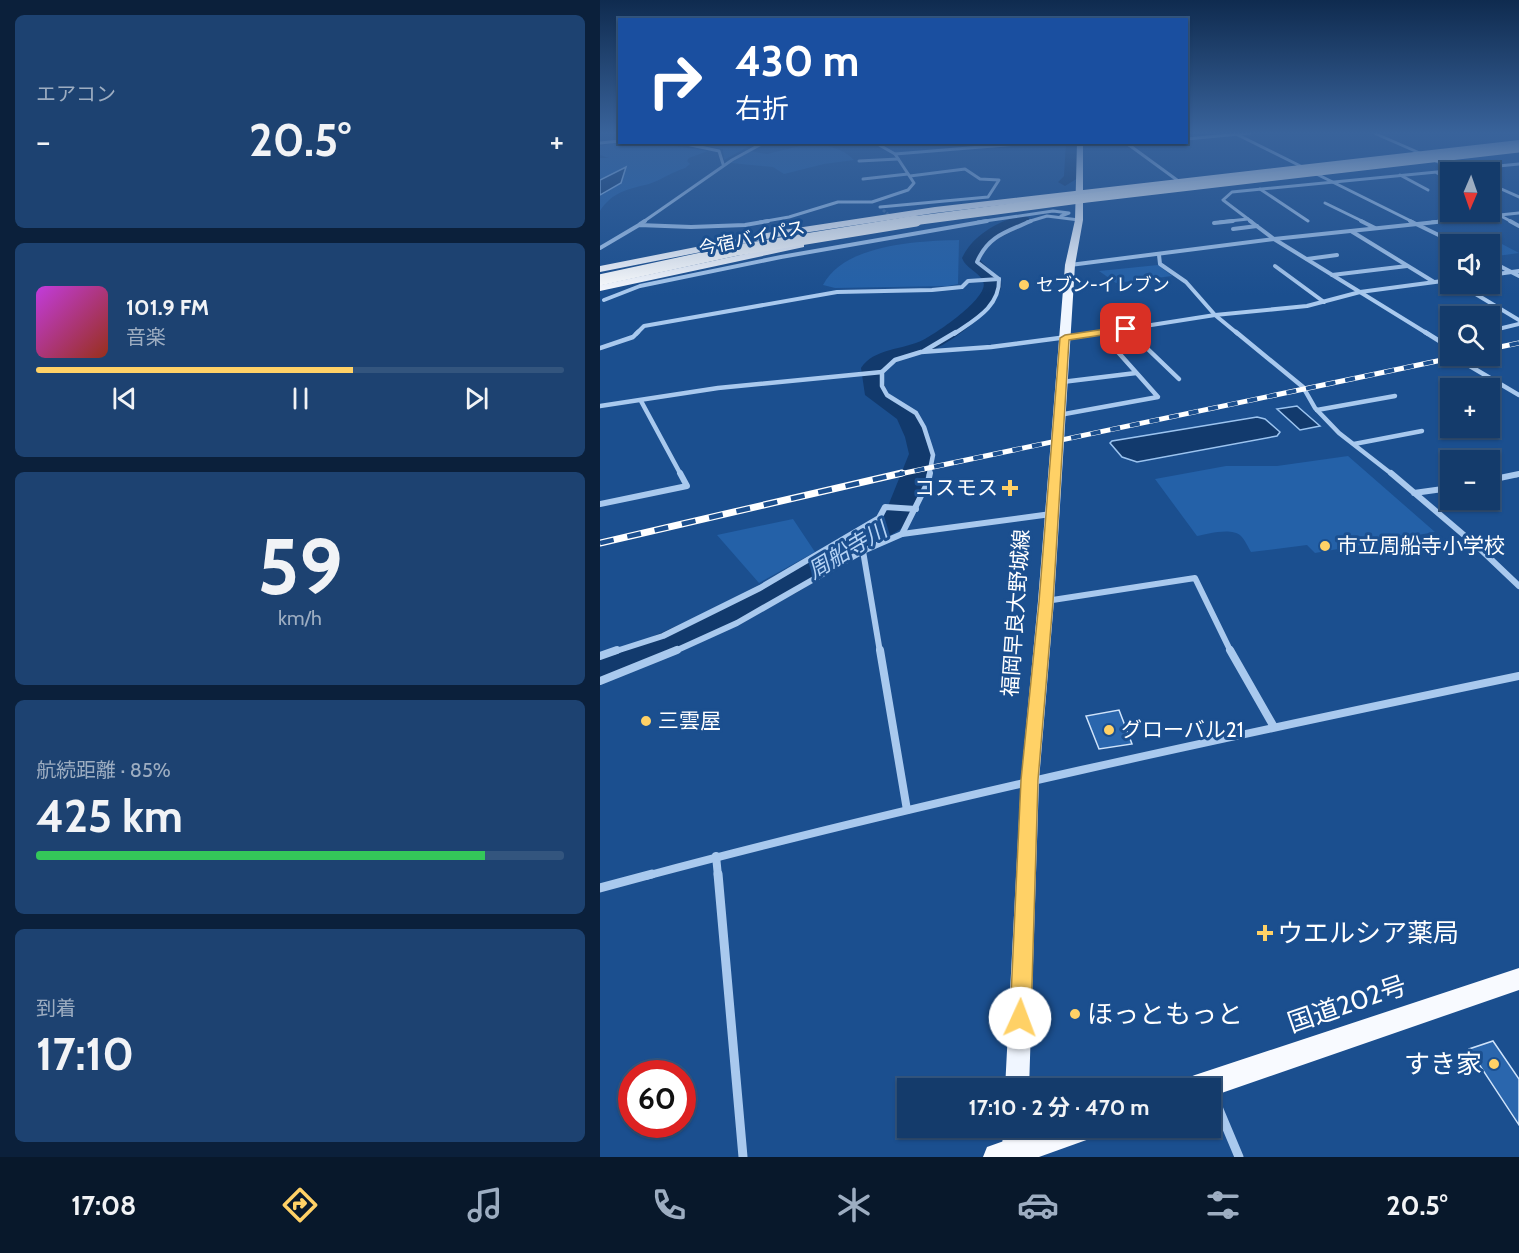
<!DOCTYPE html>
<html lang="ja">
<head>
<meta charset="utf-8">
<style>
	:root { --surface:#143b6b; --page:#1d4271; --text:#f1f3f6; --muted:#9dadc1; --line:#33557e; --accent:#ffd166 }
	body { margin:0; font-family:Cabin,"Noto Sans JP",sans-serif; background:var(--page); color:var(--text); height:100vh; display:flex; flex-direction:column; font-size:22px; white-space:nowrap }
	* { box-sizing:border-box; margin:0 }
	p { font-size:20px; color:var(--muted) }
	.icon { flex:none; width:33px; height:33px; fill:none; stroke:currentColor; stroke-width:2; stroke-linecap:round; stroke-linejoin:round }
	.map { position:relative; flex:1; overflow:hidden }
	.sheet { display:flex; flex-direction:column; gap:15px; padding:15px; background:#0b203b; width:600px }
	.sheet>* { flex:none }
	.banner { position:absolute; left:18px; top:18px; width:570px; height:126px; border-radius:0px; box-shadow:0 2px 4px #0004,0 0 0 2px var(--line); background:#1a4fa0; color:#fff; overflow:hidden }
	.needle { width:39px; rotate:182deg }
	.controls { position:absolute; left:840px; top:162px; display:grid; gap:12px }
	.controls a { display:grid; place-items:center; width:60px; height:60px; border-radius:0px; background:var(--surface); box-shadow:0 2px 4px #0004,0 0 0 2px var(--line); font-size:30px }
	.speed { position:absolute; left:18px; top:1060px; display:flex; gap:12px; font-size:30px; font-weight:700; text-align:center }
	.speed>* { display:grid; place-content:center; width:78px; height:78px; border-radius:50%; background:var(--surface); box-shadow:0 2px 4px #0004,0 0 0 2px var(--line); line-height:1 }
	.speed .limit { border:9px solid #d22; background:#fff; color:#111 }
	.pin { position:absolute; display:grid; place-items:center; width:51px; height:51px; color:#fff; margin:-26px; border-radius:12px; box-shadow:0 3px 9px #0006 }
	.me { position:absolute; width:66px; margin:-33px; rotate:2deg; stroke-linejoin:round; filter:drop-shadow(0 0 4px #0008) }
	.turn { display:flex; align-items:center; gap:21px; height:126px; padding:0 18px; font-size:27px }
	.turn .icon { width:78px; height:78px; stroke-width:2.5 }
	.turn b { display:block; font-size:42px; line-height:51px }
	.big { font-size:45px; font-weight:700; line-height:1.1 }
	.sheet .card { flex:1; display:flex; flex-direction:column; justify-content:center; gap:9px; min-width:0; padding:0 21px; border-radius:9px; background:var(--page) }
	.sheet .dial { align-items:center; gap:0 }
	.dial b { font-size:78px; line-height:1 }
	.song { display:flex; align-items:center; gap:18px }
	.cover { width:72px; height:72px; border-radius:9px; background:linear-gradient(135deg,hsl(290 70% 55%),hsl(10 70% 35%)) }
	.played { height:6px; border-radius:3px; background:linear-gradient(90deg,var(--accent) 60%,var(--line) 60%) }
	.keys { display:flex; justify-content:space-around; direction:ltr }
	.heat { display:flex; justify-content:space-between; align-items:center; font-size:33px; direction:ltr }
	.charge { height:9px; border-radius:4px; background:linear-gradient(90deg,#34c759 85%,var(--line) 0) }
	.trip { position:absolute; left:297px; top:1078px; width:324px; height:60px; border-radius:0px; background:var(--surface); box-shadow:0 2px 4px #0004,0 0 0 2px var(--line); font-weight:700; line-height:60px; text-align:center }
	.tabs { display:flex; height:96px; justify-content:space-around; align-items:center; background:#08182b; color:var(--muted) }
	.tabs .icon { width:42px; height:42px }
	.tabs .on { color:var(--accent) }
	.tabs b { font-size:27px; color:var(--text) }
	main { display:flex; flex:1; min-height:0 }
	.map>svg:first-child { display:block }
	.green { fill:#2461a8 }
	.water { fill:#123a6d; stroke:#9cc4f0; stroke-width:1.5 }
	.lines { fill:none; stroke-linecap:round; stroke-linejoin:round }
	.river { fill:#123a6d; fill-rule:evenodd }
	.building { fill:#2a66ad; stroke:#cfe3fa; stroke-width:1.5 }
	.minor-tunnel { stroke:#3d69a0; stroke-width:3; stroke-dasharray:3 1.5; stroke-linecap:butt }
	.minor-far5 { stroke:#a9c9ee; stroke-width:3 }
	.minor-far4 { stroke:#a9c9ee; stroke-width:4 }
	.minor-far3 { stroke:#a9c9ee; stroke-width:4.5 }
	.minor-far2 { stroke:#a9c9ee; stroke-width:6 }
	.minor-far1 { stroke:#a9c9ee; stroke-width:8 }
	.minor { stroke:#a9c9ee; stroke-width:9 }
	.primary { fill:#f0f6ff; fill-rule:evenodd }
	.trunk { fill:#f8faff; fill-rule:evenodd }
	.rail-far1-casing { stroke:#fff; stroke-width:5 }
	.rail-casing { stroke:#fff; stroke-width:7 }
	.rail-far1 { stroke:#1b4f8f; stroke-width:4; stroke-dasharray:10; stroke-linecap:butt }
	.rail { stroke:#1b4f8f; stroke-width:4.5; stroke-dasharray:14; stroke-linecap:butt }
	.motorway-bridge-far1 { stroke:#fff; stroke-width:9 }
	.motorway-bridge { stroke:#fff; stroke-width:11 }
	.route { fill:#ffd166; stroke:#a68842; stroke-width:1.5 }
	.poi-dot { fill:#ffd166; stroke:#1b4f8f; stroke-width:2 }
	.labels { text-anchor:middle; stroke-width:6; stroke-linejoin:round; paint-order:stroke }
	.far-street-label { font-size:18px; fill:#fff; stroke:#1b4f8f }
	.far-poi-label { font-size:18px; fill:#fff; stroke:#1b4f8f; text-anchor:start }
	.poi-label { font-size:21px; fill:#fff; stroke:#1b4f8f; text-anchor:start }
	.street-label { font-size:21px; fill:#fff; stroke:#1b4f8f }
	.water-label { font-size:22px; font-style:italic; fill:#b5d3f5; stroke:#1b4f8f }
	.near-poi-label { font-size:26px; fill:#fff; stroke:#1b4f8f; text-anchor:start }
	.near-street-label { font-size:26px; fill:#fff; stroke:#1b4f8f }
</style>
</head>
<body>
<main>
<section class="sheet">
<div class="card"><p>エアコン</p>
<div class="heat"><a>−</a><b class="big">20.5°</b><a>+</a></div>
</div>
<div class="card">
<div class="song"><i class="cover"></i><div><b>101.9 FM</b><p>音楽</p></div></div>
<div class="played"></div>
<div class="keys"><svg class="icon" aria-label="previous" viewBox="0 0 24 24"><path d="M18 5L8 12l10 7zM5 5v14"/></svg><svg class="icon" aria-label="pause" viewBox="0 0 24 24"><path d="M8 5v14M16 5v14"/></svg><svg class="icon" aria-label="next" viewBox="0 0 24 24"><path d="M6 5l10 7-10 7zM19 5v14"/></svg></div>
</div>
<div class="card dial"><b>59</b><p>km/h</p></div>
<div class="card"><p>航続距離 · 85%</p><b class="big">425 km</b><div class="charge"></div></div>
<div class="card"><p>到着</p><b class="big">17:10</b></div>
</section>
<div class="map">
<svg width="919" height="1157" viewBox="0 0 919 1157">
	<rect width="100%" height="100%" fill="#1b4f8f"/>
	<g class="green">
		<path d="M20,142L55,143L108,151L89,158L87,161L90,164L85,168C72,172 61,180 49,184C28,189 12,192 0,211V195L21,183L25,168L0,180V158H9L0,155V146Z"/>
		<path d="M82,143H155L124,160L123,149Z"/>
		<path d="M212,143C228,146 243,148 254,160L224,164L184,174L173,167L131,163L149,151L167,154Z"/>
		<path d="M885,235L919,253L890,257V244H864L854,239Z"/>
		<path d="M359,240L358,284L348,286L235,288L223,285C244,244 319,241 359,240Z"/>
		<path d="M558,265L572,276L516,283L499,271Z"/>
		<path d="M748,456L835,532L715,553L707,545L651,552C648,547 645,540 641,536C631,527 608,534 597,536L555,479L626,466H677Z"/>
		<path d="M193,519L215,552L159,583L117,535Z"/>
	</g>
	<g class="water">
		<path d="M26,167L21,183L0,195V180Z"/>
		<path d="M697,406L720,426L700,430L677,409Z"/>
		<path d="M657,417L665,419L680,432L677,436L537,462L522,457L510,443L512,441Z"/>
	</g>
	<g class="lines">
		<g class="river">
			<path d="M466,142H478V178L465,186L458,182L464,176Z"/>
			<path d="M423,215L428,217L431,220L428,223L390,243L378,258L401,281C406,303 353,341 335,349C317,357 297,358 282,370L286,392L314,410L329,437L333,454L318,501L304,527L196,593L65,655L0,679V656L43,641L176,581L284,516L309,454L305,437L297,419L265,395L261,368C274,348 303,350 323,340C335,334 391,297 383,281C380,274 369,269 364,262L362,258C373,235 398,221 423,215Z"/>
		</g>
	</g>
	<g class="building">
		<path d="M519,710L532,744L499,749L486,716Z"/>
		<path d="M893,1041L919,1079V1125L869,1049Z"/>
	</g>
	<g class="lines">
		<path class="minor-tunnel" d="M283,210L292,218"/>
		<g class="minor-far5">
			<path d="M634,133L813,222"/>
			<path d="M774,133L822,154"/>
			<path d="M586,139L650,133"/>
			<path d="M77,142L119,151L123,164"/>
			<path d="M274,142L295,154L442,142"/>
			<path d="M525,142L577,180"/>
			<path d="M0,143L20,141"/>
			<path d="M529,145L557,142"/>
			<path d="M834,160L855,169"/>
			<path d="M259,161L298,159"/>
			<path d="M837,173L850,179"/>
			<path d="M800,175L828,190"/>
			<path d="M263,179L308,174"/>
			<path d="M890,184L919,197"/>
			<path d="M660,189L708,221"/>
			<path d="M725,203L764,222"/>
			<path d="M280,207L388,197L399,180L380,179L365,169L310,176"/>
			<path d="M901,216L912,222"/>
			<path d="M43,222L132,160L165,142"/>
			<path d="M160,222L189,217L238,202H272L308,190L314,183L295,154"/>
			<path d="M378,222L453,211L469,213L461,216"/>
			<path d="M427,222L447,216L479,220"/>
			<path d="M620,222L648,219"/>
			<path d="M652,222L623,200L632,192L919,164"/>
			<path d="M832,222L919,213"/>
		</g>
		<g class="minor-far4">
			<path d="M650,221L674,239L828,334"/>
			<path d="M761,221L775,228"/>
			<path d="M810,221L857,244"/>
			<path d="M910,221L919,226"/>
			<path d="M614,223L633,221"/>
			<path d="M40,224L45,221"/>
			<path d="M633,229L657,226"/>
			<path d="M751,231L834,282"/>
			<path d="M0,248L39,225L91,227L145,225L168,221"/>
			<path d="M559,255L560,264L586,282L615,315L638,334"/>
			<path d="M707,259L737,255"/>
			<path d="M890,261L919,276"/>
			<path d="M470,265L674,239L846,221"/>
			<path d="M675,266L724,302"/>
			<path d="M732,275L807,266"/>
			<path d="M890,275L919,271"/>
			<path d="M399,279L377,262C388,236 406,232 431,221"/>
			<path d="M859,284L919,320"/>
			<path d="M4,300L40,286L181,257L387,221"/>
			<path d="M526,329L531,334"/>
			<path d="M890,331L919,324"/>
			<path d="M36,334L44,326L237,292L332,290L362,287L368,281L399,279"/>
			<path d="M354,334C374,320 400,307 399,279"/>
			<path d="M494,334L615,315L707,306L760,292L850,280"/>
		</g>
		<g class="minor-far3">
			<path d="M530,332L579,379"/>
			<path d="M636,332L703,387L715,408L739,433L793,475"/>
			<path d="M825,332L841,342L850,339"/>
			<path d="M0,348L33,337L38,332"/>
			<path d="M324,351L356,332"/>
			<path d="M863,362L919,395"/>
			<path d="M462,382L536,373"/>
			<path d="M41,401L81,475"/>
			<path d="M0,406L118,388L282,372"/>
			<path d="M717,410L795,396"/>
			<path d="M459,415L558,397L501,333"/>
			<path d="M754,444L822,431"/>
			<path d="M329,475L333,455L324,427L316,413L287,395L282,386V372L295,360L321,352L391,347L505,332"/>
			<path d="M916,475L919,474"/>
		</g>
		<g class="minor-far2">
			<path d="M791,473L878,547L919,586"/>
			<path d="M890,480L919,474"/>
			<path d="M814,493L850,488"/>
			<path d="M0,504L87,486L80,473"/>
			<path d="M302,534L451,514"/>
			<path d="M263,551L280,652"/>
			<path d="M446,601L595,578L631,652"/>
			<path d="M13,652L63,636L160,588L279,518L285,507L316,509"/>
			<path d="M73,652L137,623L263,551L302,534L328,482L330,473"/>
		</g>
		<g class="minor-far1">
			<path d="M280,650L307,810"/>
			<path d="M630,650L674,727"/>
			<path d="M0,656L17,650"/>
			<path d="M0,681L77,650"/>
			<path d="M116,856L118,876"/>
			<path d="M46,876C335,799 627,737 919,676"/>
		</g>
		<g class="minor">
			<path d="M118,874L143,1157"/>
			<path d="M0,888L52,874"/>
			<path d="M610,1088L639,1157"/>
		</g>
		<g class="primary">
			<path d="M477,142H483V220L475,265L454,601L439,780L429,1089H405L421,780L438,601L465,265L475,220Z"/>
			<path d="M403,1128H429L425,1157H405L402,1151Z"/>
		</g>
		<g class="trunk">
			<path d="M919,140V144L335,213L177,237L0,272V266L177,231L335,207Z"/>
			<path d="M201,242L204,243V247L0,291V285Z"/>
			<path d="M919,968V990L610,1097V1089H581L585,1079L595,1075Z"/>
			<path d="M440,1128H496L492,1138L439,1157H383L387,1147Z"/>
		</g>
		<defs>
			<g id="rail-far1">
				<path d="M890,349L919,343"/>
				<path d="M295,475L861,356"/>
			</g>
			<path id="rail" d="M0,543L302,473"/>
		</defs>
		<use href="#rail-far1" class="rail-far1-casing"/>
		<use href="#rail" class="rail-casing"/>
		<use href="#rail-far1" class="rail-far1"/>
		<use href="#rail" class="rail"/>
		<path class="motorway-bridge-far1" d="M305,222L487,198L919,148"/>
		<path class="motorway-bridge" d="M0,280L138,250L316,221"/>
	</g>
	<linearGradient id="sky" x2="0" y2="1"><stop stop-color="#0f2b4f"/><stop offset="0.45" stop-color="#39639b"/><stop offset="1" stop-color="#39639b" stop-opacity="0"/></linearGradient>
	<rect width="919" height="295" fill="url(#sky)"/>
	<path class="route" d="M526,326L531,329L529,331L469,340L453,602L438,780L431,1018L428,1025L420,1028L413,1025L410,1018L421,780L439,602L460,338L465,335Z"/>
	<g class="poi-dot">
		<circle cx="424" cy="285" r="6"/>
		<path d="M407 479h6v6h6v6h-6v6h-6v-6h-6v-6h6z"/>
		<circle cx="725" cy="546" r="6"/>
		<circle cx="46" cy="721" r="6"/>
		<circle cx="509" cy="730" r="6"/>
		<path d="M662 924h6v6h6v6h-6v6h-6v-6h-6v-6h6z"/>
		<circle cx="475" cy="1014" r="6"/>
		<circle cx="894" cy="1064" r="6"/>
	</g>
	<g class="labels">
		<g class="far-street-label">
			<text transform="translate(152 238) rotate(-12)" y="6">今宿バイパス</text>
		</g>
		<g class="far-poi-label">
			<text x="436" y="291">セブン-イレブン</text>
		</g>
		<g class="poi-label">
			<text x="398" y="495" text-anchor="end">コスモス</text>
			<text x="737" y="553">市立周船寺小学校</text>
			<text x="58" y="728">三雲屋</text>
			<text x="521" y="737">グローバル21</text>
		</g>
		<g class="street-label">
			<text transform="translate(416 613) rotate(-86)" y="7">福岡早良大野城線</text>
		</g>
		<g class="water-label">
			<text transform="translate(247 550) rotate(-31)" y="8">周船寺川</text>
		</g>
		<g class="near-poi-label">
			<text x="677" y="942">ウエルシア薬局</text>
			<text x="487" y="1023">ほっともっと</text>
			<text x="882" y="1073" text-anchor="end">すき家</text>
		</g>
		<g class="near-street-label">
			<text transform="translate(747 1004) rotate(-19)" y="9">国道202号</text>
		</g>
	</g>
</svg>
<div class="controls">
<a><svg class="needle" viewBox="-14 -14 28 28"><path d="M0-13l5 13h-10z" fill="#e53935"/><path d="M0 13l5-13h-10z" fill="#9dadc1"/></svg></a>
<a><svg class="icon" aria-label="sound" viewBox="0 0 24 24"><path d="M4 9h4l5-4v14l-5-4H4zM17 9q2 3 0 6"/></svg></a>
<a><svg class="icon" aria-label="search" viewBox="0 0 24 24"><circle cx="10" cy="10" r="6"/><path d="M15 15l6 6"/></svg></a>
<a>+</a>
<a>−</a>
</div>
<div class="speed"><div class="limit">60</div></div>
<div class="pin" style="left:526px;top:329px;background:#d93025"><svg class="icon" aria-label="arrive" viewBox="0 0 24 24"><path d="M6 21V4h12l-3 4 3 4H6"/></svg></div>
<svg class="me" style="left:420px;top:1018px" viewBox="-20 -20 40 40"><circle r="19" fill="#fff"/><path d="M0-13L10 11 0 6-10 11z" fill="#ffd166"/></svg>
<div class="trip">17:10 · 2 分 · 470 m</div>
<div class="banner">
<div class="turn"><svg class="icon" aria-label="right" viewBox="0 0 24 24"><path d="M7 20v-9h11M14 6l5 5-5 5"/></svg><div><b>430 m</b>右折</div></div>
</div>
</div>
</main>
<nav class="tabs">
<b>17:08</b>
<svg class="icon on" aria-label="directions" viewBox="0 0 24 24"><path d="M12 3l9 9-9 9-9-9zM9 14v-3h6M13 9l2 2-2 2"/></svg>
<svg class="icon" aria-label="music" viewBox="0 0 24 24"><path d="M9 18V5l10-2v13"/><circle cx="6" cy="18" r="3"/><circle cx="16" cy="16" r="3"/></svg>
<svg class="icon" aria-label="phone" viewBox="0 0 24 24"><path d="M5 4h4l2 5-3 2q2 4 5 5l2-3 5 2v4C11 20 4 13 5 4z"/></svg>
<svg class="icon" aria-label="climate" viewBox="0 0 24 24"><path d="M12 3v18M4 7l16 10M4 17L20 7"/></svg>
<svg class="icon" aria-label="car" viewBox="0 0 24 24"><path d="M5 17H2v-5l4-1 3-4h7l3 4 3 1v5h-3M9 17h6M6 11h13"/><circle cx="7" cy="17" r="2"/><circle cx="17" cy="17" r="2"/></svg>
<svg class="icon" aria-label="filters" viewBox="0 0 24 24"><path d="M4 7h16M4 17h16"/><circle cx="9" cy="7" r="2"/><circle cx="15" cy="17" r="2"/></svg>
<b>20.5°</b>
</nav>
</body>
</html>
